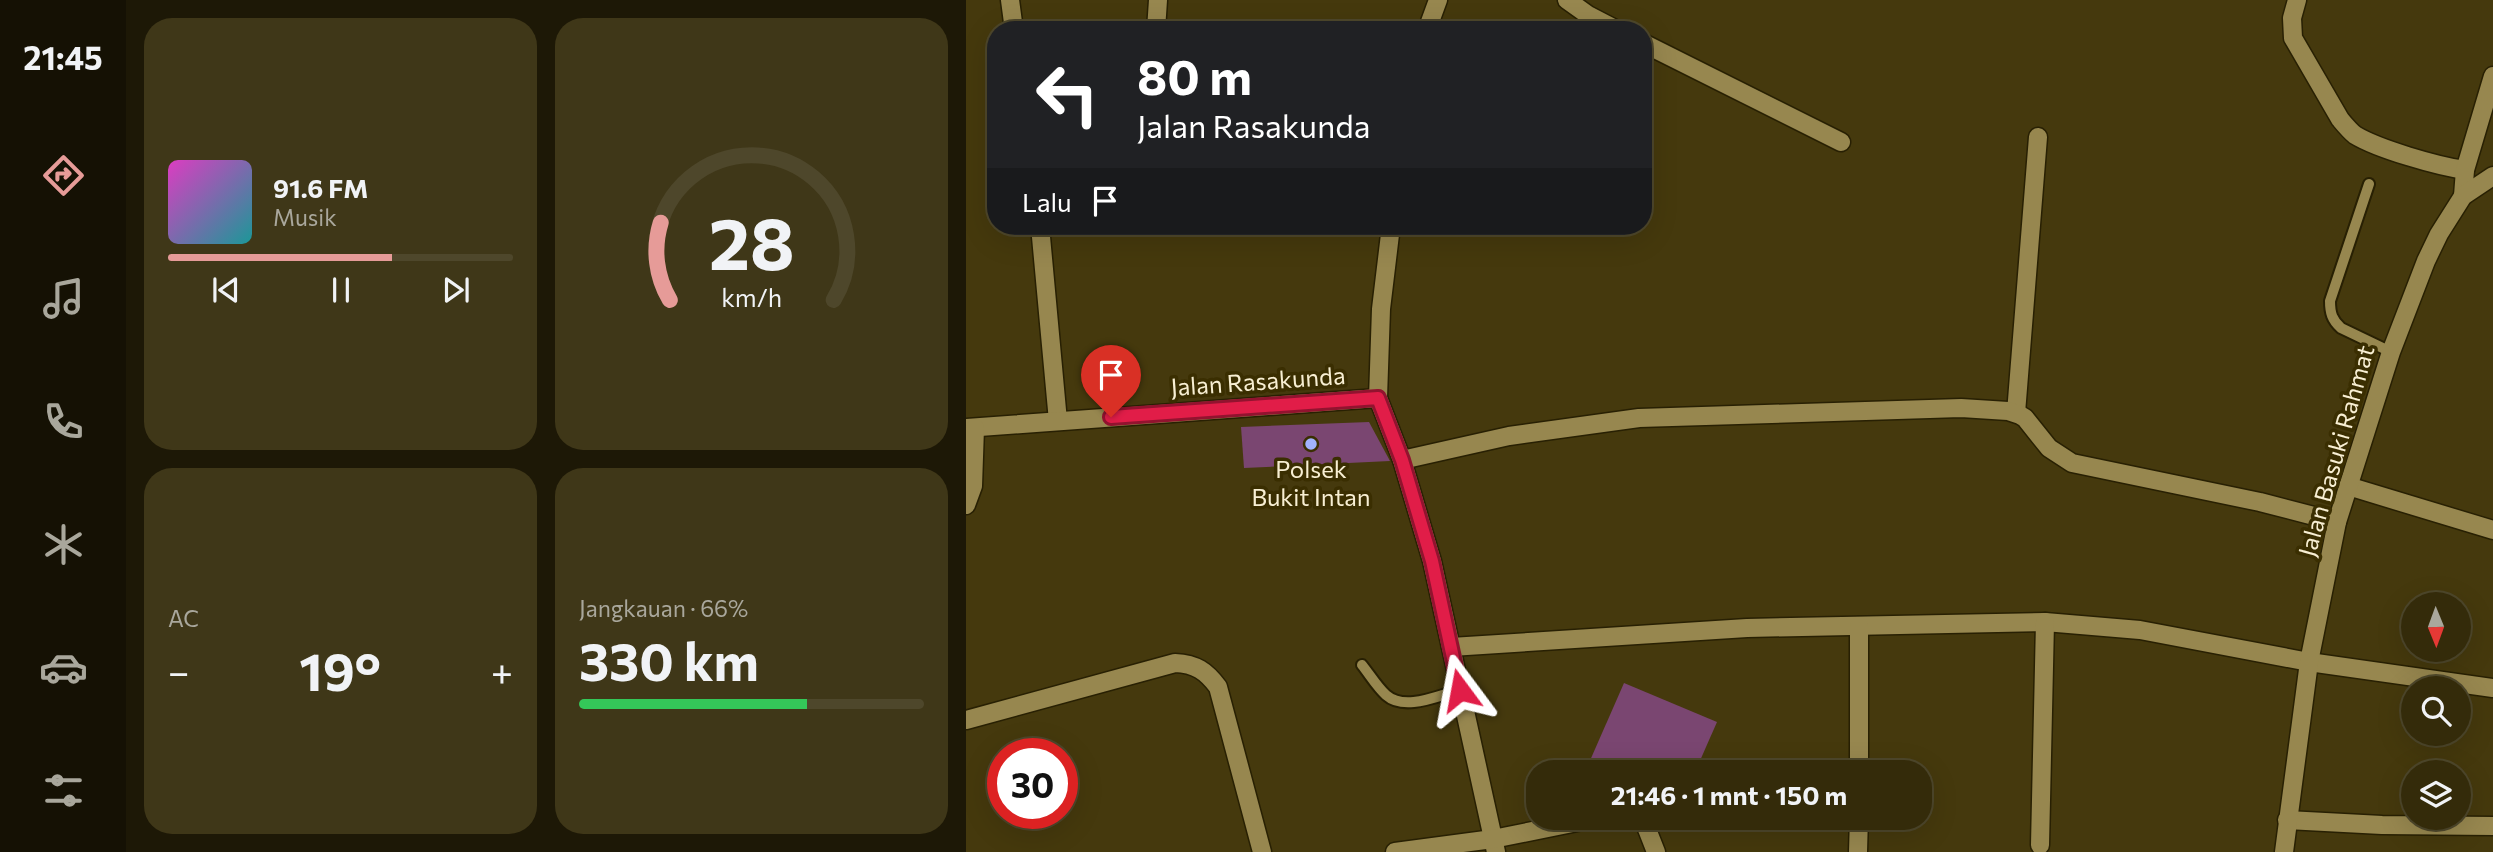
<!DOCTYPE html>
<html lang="id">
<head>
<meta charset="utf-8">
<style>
	:root { --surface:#342b0a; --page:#3f3718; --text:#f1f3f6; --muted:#a9a79c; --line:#4e472b; --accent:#e69b98 }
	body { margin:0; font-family:Commissioner,sans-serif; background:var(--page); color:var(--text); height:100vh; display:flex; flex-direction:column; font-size:26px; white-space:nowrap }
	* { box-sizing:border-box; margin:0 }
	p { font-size:23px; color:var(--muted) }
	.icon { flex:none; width:38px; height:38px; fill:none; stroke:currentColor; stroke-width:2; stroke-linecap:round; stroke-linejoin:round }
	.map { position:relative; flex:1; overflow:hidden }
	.sheet { display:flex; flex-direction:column; gap:18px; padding:18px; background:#1d1806; width:840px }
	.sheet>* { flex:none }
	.guide { position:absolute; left:21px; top:21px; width:665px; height:214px; border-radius:28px; box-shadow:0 7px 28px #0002,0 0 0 2px var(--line); background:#202124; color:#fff; overflow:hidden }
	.needle { width:46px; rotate:179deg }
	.tools { position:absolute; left:1435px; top:592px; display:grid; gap:14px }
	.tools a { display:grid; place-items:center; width:70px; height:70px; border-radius:50%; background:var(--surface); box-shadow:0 7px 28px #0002,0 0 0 2px var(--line); font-size:35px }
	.speed { position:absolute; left:21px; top:738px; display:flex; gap:14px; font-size:35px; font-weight:700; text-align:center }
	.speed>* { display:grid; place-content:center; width:91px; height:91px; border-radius:50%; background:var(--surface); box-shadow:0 7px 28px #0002,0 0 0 2px var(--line); line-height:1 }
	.speed .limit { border:10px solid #d22; background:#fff; color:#111 }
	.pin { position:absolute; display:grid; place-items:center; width:60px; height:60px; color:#fff; margin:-72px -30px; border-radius:50% 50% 50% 0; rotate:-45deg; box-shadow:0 0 7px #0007 }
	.pin .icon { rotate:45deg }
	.me { position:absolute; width:77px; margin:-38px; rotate:347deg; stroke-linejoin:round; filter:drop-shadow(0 0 5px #0008) }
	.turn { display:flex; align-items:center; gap:24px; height:147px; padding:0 35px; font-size:32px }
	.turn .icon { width:91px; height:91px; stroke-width:2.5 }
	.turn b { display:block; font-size:49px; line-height:60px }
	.then { display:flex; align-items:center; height:66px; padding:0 35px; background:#0003; gap:14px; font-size:26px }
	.big { font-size:52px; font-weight:700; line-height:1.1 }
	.sheet .card { flex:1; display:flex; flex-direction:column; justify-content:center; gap:10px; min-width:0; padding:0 24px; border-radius:28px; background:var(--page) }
	.sheet .dial { align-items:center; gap:0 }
	.dial svg { height:182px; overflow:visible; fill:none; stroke:var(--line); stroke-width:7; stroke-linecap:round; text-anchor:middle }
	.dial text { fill:var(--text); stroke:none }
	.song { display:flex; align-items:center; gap:21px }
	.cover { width:84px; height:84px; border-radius:10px; background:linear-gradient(135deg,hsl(310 70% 55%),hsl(180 70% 35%)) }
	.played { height:7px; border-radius:4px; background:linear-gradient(90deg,var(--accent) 65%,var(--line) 65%) }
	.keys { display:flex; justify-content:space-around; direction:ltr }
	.heat { display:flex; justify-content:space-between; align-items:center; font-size:38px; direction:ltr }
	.charge { height:10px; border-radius:5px; background:linear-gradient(90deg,#34c759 66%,var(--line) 0) }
	.sheet .tiles { flex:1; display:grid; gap:18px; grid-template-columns:repeat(2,1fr) }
	.trip { position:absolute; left:560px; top:760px; width:406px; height:70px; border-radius:28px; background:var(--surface); box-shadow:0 7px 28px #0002,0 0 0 2px var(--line); font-weight:700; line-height:70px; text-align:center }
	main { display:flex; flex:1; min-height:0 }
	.tab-bar { display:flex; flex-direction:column; width:126px; justify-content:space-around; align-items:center; background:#151104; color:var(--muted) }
	.tab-bar .icon { width:49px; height:49px }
	.tab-bar .on { color:var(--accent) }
	.tab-bar b { font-size:32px; color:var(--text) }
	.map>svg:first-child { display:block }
	.building { fill:#7a4671 }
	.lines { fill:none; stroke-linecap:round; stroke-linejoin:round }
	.service-casing { stroke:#282003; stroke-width:14 }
	.minor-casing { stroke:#282003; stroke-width:21 }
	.tertiary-casing { stroke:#282003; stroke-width:21 }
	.service { stroke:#97874f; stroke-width:10 }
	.minor { stroke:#97874f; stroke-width:18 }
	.tertiary { stroke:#97874f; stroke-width:18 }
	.route-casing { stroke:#92132f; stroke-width:18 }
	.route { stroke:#e11d48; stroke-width:12 }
	.poi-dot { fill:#a1b3fd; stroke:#3a2e01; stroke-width:2.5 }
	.labels { text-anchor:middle; stroke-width:7; stroke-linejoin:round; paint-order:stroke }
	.street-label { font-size:24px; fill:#f8efd3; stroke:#3a2e01 }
	.poi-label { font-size:24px; fill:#f8efd3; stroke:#3a2e01 }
</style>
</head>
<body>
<main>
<nav class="tab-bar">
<b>21:45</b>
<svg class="icon on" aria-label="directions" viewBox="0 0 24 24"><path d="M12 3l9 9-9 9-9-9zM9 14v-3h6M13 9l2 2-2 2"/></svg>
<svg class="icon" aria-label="music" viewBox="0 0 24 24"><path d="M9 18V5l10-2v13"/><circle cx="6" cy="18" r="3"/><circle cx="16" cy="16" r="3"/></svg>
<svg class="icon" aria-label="phone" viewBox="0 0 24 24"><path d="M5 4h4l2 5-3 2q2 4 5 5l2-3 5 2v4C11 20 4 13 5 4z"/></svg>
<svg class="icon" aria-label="climate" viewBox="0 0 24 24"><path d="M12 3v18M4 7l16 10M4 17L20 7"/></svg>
<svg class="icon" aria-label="car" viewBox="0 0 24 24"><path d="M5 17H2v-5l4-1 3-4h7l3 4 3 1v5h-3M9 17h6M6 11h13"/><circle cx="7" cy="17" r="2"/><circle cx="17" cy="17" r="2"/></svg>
<svg class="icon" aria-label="filters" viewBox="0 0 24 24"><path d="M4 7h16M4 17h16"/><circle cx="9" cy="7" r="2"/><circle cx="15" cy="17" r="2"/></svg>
</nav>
<section class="sheet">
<div class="tiles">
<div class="card">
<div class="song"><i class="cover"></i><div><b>91.6 FM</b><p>Musik</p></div></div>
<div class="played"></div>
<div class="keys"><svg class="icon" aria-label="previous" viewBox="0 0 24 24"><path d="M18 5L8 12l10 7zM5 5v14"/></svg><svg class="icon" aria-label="pause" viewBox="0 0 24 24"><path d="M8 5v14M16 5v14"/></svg><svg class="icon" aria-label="next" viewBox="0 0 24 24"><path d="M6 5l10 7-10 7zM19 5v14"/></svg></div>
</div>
<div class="card dial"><svg viewBox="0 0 100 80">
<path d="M14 69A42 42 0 1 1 86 69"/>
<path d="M14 69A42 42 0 0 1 10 35" stroke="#e69b98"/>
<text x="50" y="56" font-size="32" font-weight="700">28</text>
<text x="50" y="72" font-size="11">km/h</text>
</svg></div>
<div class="card"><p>AC</p>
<div class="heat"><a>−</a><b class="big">19°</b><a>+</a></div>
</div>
<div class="card"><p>Jangkauan · 66%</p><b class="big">330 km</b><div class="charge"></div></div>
</div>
</section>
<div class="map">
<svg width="1527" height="852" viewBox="0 0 1527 852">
	<rect width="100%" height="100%" fill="#45390d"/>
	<g class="building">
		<path d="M403,422L424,461L278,468L275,427Z"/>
		<path d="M658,683L751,722L729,772H619Z"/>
	</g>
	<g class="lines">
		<defs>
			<g id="service">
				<path d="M1403,184L1364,301C1364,313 1366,320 1375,328L1425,352"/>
				<path d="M396,665C404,675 411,687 420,695C439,712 473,695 494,690"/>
			</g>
			<g id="minor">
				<path d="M44,0L48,30"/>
				<path d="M601,0L622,15L651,30"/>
				<path d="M1331,0L1326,18L1327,38L1374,119C1379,125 1383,130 1389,135C1412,149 1471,166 1499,170"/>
				<path d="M190,30L192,0"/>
				<path d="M461,30L472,0"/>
				<path d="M677,43L875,142"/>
				<path d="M1497,196L1499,170L1527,76"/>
				<path d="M74,226L92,421"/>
				<path d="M425,226L415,309L412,398L436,460L466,561L530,852"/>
				<path d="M1050,413L1072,137"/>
				<path d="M0,428L412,398"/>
				<path d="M436,460L543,436L673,418L995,408L1042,411L1054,415L1059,418L1083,448L1106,463L1294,502L1371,522"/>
				<path d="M1382,486L1527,530"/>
				<path d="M0,505L7,486L9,428"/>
				<path d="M485,647L781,628L1079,622L1174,630L1343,662L1527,688"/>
				<path d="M0,720L209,663C230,664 240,671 252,687L296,852"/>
				<path d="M893,772V626"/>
				<path d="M671,817L679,824L690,852"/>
				<path d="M1321,820L1416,825L1527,826"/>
				<path d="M1074,845L1079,622"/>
				<path d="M429,852L527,839L636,817"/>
				<path d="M892,852L893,817"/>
			</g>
			<path id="tertiary" d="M1318,852L1343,662L1371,522L1425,352L1460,261L1473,234L1497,196L1527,176"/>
		</defs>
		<use href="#service" class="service-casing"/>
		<use href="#minor" class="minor-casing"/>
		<use href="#tertiary" class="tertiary-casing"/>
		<use href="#service" class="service"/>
		<use href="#minor" class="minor"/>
		<use href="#tertiary" class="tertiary"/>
	</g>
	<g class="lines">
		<defs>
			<path id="route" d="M145,417L412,398L436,460L466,561L494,690"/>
		</defs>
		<use href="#route" class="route-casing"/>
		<use href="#route" class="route"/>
	</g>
	<circle class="poi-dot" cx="345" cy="444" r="7"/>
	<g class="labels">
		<g class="street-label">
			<text transform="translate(292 382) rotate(-4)" y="8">Jalan Rasakunda</text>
			<text transform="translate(1371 451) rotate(-74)" y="8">Jalan Basuki Rahmat</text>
		</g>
		<g class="poi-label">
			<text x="345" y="478">Polsek<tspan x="345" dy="28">Bukit Intan</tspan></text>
		</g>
	</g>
</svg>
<div class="tools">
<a><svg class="needle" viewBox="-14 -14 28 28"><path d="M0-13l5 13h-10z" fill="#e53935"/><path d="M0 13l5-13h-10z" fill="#a9a79c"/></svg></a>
<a><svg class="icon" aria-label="search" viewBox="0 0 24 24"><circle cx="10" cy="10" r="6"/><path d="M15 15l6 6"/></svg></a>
<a><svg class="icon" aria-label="layers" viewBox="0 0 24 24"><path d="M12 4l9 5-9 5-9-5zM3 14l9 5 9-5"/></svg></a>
</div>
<div class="speed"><div class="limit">30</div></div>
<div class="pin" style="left:145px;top:417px;background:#d93025"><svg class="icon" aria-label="arrive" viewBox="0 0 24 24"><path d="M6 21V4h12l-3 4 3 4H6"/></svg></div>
<svg class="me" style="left:494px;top:690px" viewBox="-20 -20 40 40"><path d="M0-17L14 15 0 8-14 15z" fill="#e11d48" stroke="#fff" stroke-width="4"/></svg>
<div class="trip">21:46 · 1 mnt · 150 m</div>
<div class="guide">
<div class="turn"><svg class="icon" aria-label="left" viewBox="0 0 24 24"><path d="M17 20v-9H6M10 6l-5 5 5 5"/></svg><div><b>80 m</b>Jalan Rasakunda</div></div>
<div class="then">Lalu<svg class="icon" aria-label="arrive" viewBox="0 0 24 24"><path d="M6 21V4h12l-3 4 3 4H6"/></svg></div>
</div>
</div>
</main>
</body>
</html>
